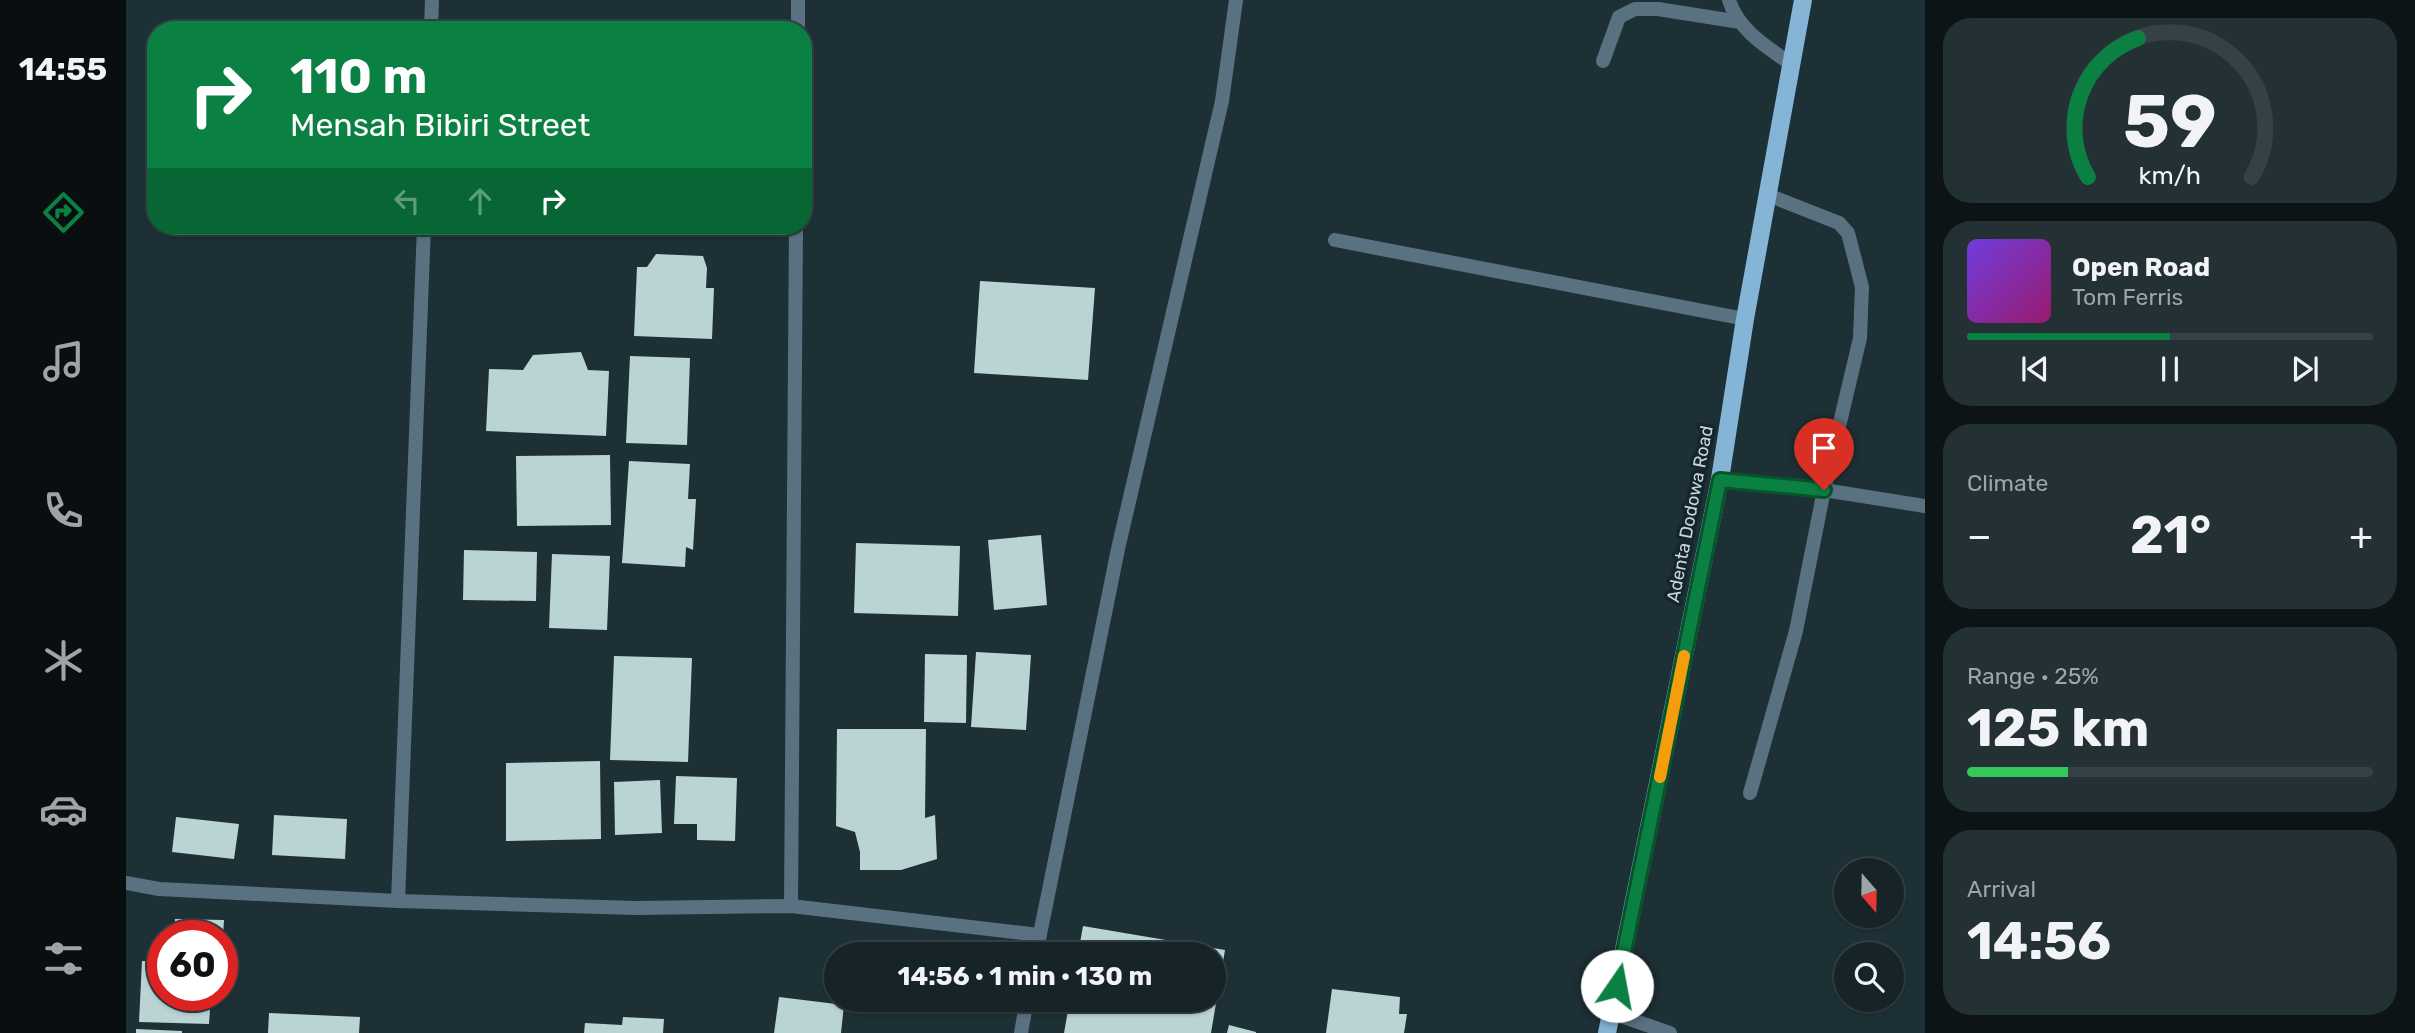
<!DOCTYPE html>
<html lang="en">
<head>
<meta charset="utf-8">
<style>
	:root { --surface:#162428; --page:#233034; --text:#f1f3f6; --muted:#9ea4a8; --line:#354145; --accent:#0b8043 }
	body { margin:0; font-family:Rubik,sans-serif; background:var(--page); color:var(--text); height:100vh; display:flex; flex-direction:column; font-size:26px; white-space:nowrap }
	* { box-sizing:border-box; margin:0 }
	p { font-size:23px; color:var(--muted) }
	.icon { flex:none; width:38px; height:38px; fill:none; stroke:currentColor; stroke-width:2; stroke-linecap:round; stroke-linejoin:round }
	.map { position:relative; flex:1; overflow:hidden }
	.details { display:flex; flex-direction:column; gap:18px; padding:18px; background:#0c1416; width:490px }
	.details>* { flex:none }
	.hud { position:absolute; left:21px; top:21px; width:665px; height:214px; border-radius:28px; box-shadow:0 2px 5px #0004,0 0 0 2px var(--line); background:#0b8043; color:#fff; overflow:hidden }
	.needle { width:46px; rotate:160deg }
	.buttons { position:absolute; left:1708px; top:858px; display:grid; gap:14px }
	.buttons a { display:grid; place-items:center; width:70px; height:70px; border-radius:50%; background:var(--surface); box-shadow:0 2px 5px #0004,0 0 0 2px var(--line); font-size:35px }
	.speed { position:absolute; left:21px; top:920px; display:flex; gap:14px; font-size:35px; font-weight:700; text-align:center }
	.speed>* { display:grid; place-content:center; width:91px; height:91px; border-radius:50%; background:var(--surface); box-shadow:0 2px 5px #0004,0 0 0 2px var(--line); line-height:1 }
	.speed .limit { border:10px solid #d22; background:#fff; color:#111 }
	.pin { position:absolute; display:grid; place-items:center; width:60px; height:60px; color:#fff; margin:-72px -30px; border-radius:50% 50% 50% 0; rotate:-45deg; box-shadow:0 0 7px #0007 }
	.pin .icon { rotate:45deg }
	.me { position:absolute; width:77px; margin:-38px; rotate:12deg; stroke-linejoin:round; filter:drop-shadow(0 0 5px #0008) }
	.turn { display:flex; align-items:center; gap:24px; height:147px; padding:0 28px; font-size:32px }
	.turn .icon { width:91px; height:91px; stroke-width:2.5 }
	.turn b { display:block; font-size:49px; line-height:60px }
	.lanes { display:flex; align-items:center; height:66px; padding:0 28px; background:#0003; justify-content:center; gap:35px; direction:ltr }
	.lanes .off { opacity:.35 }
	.big { font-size:52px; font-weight:700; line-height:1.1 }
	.details .tile { flex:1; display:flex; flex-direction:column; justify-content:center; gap:10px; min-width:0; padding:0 24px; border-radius:28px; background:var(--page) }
	.details .dial { align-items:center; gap:0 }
	.dial svg { height:182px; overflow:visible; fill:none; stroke:var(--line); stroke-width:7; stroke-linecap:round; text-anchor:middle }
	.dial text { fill:var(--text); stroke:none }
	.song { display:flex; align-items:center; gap:21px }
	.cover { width:84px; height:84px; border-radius:10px; background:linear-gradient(135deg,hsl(260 70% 55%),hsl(320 70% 35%)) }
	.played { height:7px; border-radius:4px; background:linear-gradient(90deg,var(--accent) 50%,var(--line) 50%) }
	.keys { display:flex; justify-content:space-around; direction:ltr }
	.heat { display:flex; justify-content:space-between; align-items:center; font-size:38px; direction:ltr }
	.charge { height:10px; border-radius:5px; background:linear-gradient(90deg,#34c759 25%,var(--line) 0) }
	.trip { position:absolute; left:698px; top:942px; width:402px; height:70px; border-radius:35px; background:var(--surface); box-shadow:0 2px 5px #0004,0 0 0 2px var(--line); font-weight:700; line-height:70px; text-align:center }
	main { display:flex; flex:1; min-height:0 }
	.dock { display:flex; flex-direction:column; width:126px; justify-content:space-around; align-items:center; background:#090e10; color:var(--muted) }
	.dock .icon { width:49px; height:49px }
	.dock .active { color:var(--accent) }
	.dock b { font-size:32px; color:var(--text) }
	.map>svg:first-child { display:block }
	.building { fill:#bad3d3 }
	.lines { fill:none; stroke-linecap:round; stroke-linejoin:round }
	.service { stroke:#5a7181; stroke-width:14 }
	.minor { stroke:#5a7181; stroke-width:14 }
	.primary { stroke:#84b4d6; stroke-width:18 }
	.route-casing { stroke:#07532c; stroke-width:18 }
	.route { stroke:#0b8043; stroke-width:12 }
	.slow { stroke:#f59e0b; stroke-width:12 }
	.labels { text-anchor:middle; stroke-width:7; stroke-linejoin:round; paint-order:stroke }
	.street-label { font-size:18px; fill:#cbd7da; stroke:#14262c }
</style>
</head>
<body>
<main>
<nav class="dock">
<b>14:55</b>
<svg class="icon active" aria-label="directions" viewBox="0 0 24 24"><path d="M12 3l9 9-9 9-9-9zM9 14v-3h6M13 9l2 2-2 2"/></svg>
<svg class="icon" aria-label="music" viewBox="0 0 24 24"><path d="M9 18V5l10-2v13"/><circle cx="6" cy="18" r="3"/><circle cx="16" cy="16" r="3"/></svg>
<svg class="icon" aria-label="phone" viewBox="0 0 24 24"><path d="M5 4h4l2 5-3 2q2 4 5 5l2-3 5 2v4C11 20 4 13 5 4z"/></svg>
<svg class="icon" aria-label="climate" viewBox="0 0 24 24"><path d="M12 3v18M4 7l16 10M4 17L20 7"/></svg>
<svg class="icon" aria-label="car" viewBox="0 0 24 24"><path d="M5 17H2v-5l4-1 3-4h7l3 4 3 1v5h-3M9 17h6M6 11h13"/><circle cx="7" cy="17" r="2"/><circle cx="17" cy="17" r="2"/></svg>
<svg class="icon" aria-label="filters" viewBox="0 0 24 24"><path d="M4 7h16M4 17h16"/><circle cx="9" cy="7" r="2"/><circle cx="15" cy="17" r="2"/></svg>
</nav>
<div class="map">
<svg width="1799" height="1033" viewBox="0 0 1799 1033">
	<rect width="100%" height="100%" fill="#1d3036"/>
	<g class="building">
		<path d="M530,254L577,256L581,268L580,288H588L586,339L508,336L511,267H521Z"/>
		<path d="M854,281L969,288L962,380L848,373Z"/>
		<path d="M455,352L462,370L483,371L480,436L360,431L363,369L397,370L407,355Z"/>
		<path d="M504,356L564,358L561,445L500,443Z"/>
		<path d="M484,455L485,525L391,526L390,456Z"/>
		<path d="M503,461L564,464L562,499H570L567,550L560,547L559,567L496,563Z"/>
		<path d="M915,535L921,605L868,610L862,540Z"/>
		<path d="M730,543L834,546L832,616L728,613Z"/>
		<path d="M338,550L411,552L410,601L337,600Z"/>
		<path d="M426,554L484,556L481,630L423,628Z"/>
		<path d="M850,652L905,655L900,730L845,727Z"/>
		<path d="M799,654L841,655L840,723L798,722Z"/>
		<path d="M488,656L566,658L562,762L484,760Z"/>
		<path d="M711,729H800L799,818L809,815L811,859L775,870H734V852L729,832L710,826Z"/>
		<path d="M474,761L475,839L380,841V763Z"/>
		<path d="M550,776L611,778L609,841L571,840V824H548Z"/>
		<path d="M534,780L536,833L489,835L488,782Z"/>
		<path d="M148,815L221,819L219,859L146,855Z"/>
		<path d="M50,817L113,824L108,859L46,852Z"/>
		<path d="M49,919L98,920L97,936H49Z"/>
		<path d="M957,926L1099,950L1085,1033H938L944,999H1088V954H952Z"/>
		<path d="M16,961L37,962V996H85L83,1024L13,1022Z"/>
		<path d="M1206,989L1274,997L1273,1014H1281L1278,1033H1200Z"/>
		<path d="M653,997L718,1005L715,1033H648Z"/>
		<path d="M143,1013L234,1017L233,1033H142Z"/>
		<path d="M497,1017L538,1019L537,1033H458L459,1023L496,1025Z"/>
		<path d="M1103,1025L1130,1032V1033H1101Z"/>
		<path d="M10,1029L56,1031V1033H10Z"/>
	</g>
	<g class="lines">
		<g class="service">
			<path d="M1603,0C1612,30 1641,47 1665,64"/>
			<path d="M1477,61L1493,17L1509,9H1532L1614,22"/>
			<path d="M1209,240L1619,319"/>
			<path d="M1624,793L1670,631L1698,490L1734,338L1736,287L1722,233L1713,223L1642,195"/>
		</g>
		<g class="minor">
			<path d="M305,30L306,0"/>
			<path d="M672,30V0"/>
			<path d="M1594,479L1698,490L1799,506"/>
			<path d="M0,883L33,889L272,901L510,908L665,906L913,935"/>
			<path d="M272,901L298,226"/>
			<path d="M665,906L670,226"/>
			<path d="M910,954L992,549L1096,101L1110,0"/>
			<path d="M1486,1013L1544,1033"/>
			<path d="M895,1033L901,999"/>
		</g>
		<path class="primary" d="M1481,1033L1594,479L1619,319L1677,0"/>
	</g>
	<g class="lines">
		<defs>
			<path id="route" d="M1491,986L1594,480L1698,490"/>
		</defs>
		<use href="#route" class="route-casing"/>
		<use href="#route" class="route"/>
		<path class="slow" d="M1534,777L1558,656"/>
	</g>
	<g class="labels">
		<g class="street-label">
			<text transform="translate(1564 514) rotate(-79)" y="6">Adenta Dodowa Road</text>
		</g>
	</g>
</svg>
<div class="buttons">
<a><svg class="needle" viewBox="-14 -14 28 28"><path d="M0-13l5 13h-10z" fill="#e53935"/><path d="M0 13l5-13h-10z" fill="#9ea4a8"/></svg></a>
<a><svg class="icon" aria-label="search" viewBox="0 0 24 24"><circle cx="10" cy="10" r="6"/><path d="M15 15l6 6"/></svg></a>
</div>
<div class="speed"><div class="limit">60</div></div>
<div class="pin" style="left:1698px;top:490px;background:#d93025"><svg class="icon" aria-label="arrive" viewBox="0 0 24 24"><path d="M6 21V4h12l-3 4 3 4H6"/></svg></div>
<svg class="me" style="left:1491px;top:986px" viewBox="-20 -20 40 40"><circle r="19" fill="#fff"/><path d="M0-13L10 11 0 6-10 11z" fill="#0b8043"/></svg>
<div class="trip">14:56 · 1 min · 130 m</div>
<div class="hud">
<div class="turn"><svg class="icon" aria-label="right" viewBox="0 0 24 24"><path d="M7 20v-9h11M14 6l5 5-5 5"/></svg><div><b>110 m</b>Mensah Bibiri Street</div></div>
<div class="lanes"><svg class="icon off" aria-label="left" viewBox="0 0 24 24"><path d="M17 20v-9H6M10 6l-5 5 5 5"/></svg><svg class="icon off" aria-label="ahead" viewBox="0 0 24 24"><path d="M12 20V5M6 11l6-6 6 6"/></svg><svg class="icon" aria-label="right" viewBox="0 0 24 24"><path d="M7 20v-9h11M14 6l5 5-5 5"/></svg></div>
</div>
</div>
<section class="details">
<div class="tile dial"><svg viewBox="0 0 100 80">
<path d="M14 69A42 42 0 1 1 86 69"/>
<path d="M14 69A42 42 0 0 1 36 8" stroke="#0b8043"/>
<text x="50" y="56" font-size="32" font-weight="700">59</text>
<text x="50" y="72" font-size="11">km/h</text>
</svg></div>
<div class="tile">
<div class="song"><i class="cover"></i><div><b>Open Road</b><p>Tom Ferris</p></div></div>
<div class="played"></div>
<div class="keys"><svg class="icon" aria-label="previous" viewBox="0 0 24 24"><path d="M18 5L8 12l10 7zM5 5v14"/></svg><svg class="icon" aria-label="pause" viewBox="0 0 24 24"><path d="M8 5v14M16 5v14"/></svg><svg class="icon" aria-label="next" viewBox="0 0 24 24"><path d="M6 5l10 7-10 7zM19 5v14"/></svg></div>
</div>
<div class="tile"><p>Climate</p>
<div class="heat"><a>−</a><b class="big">21°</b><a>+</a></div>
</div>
<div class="tile"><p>Range · 25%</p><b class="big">125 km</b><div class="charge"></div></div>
<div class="tile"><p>Arrival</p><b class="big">14:56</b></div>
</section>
</main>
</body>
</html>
